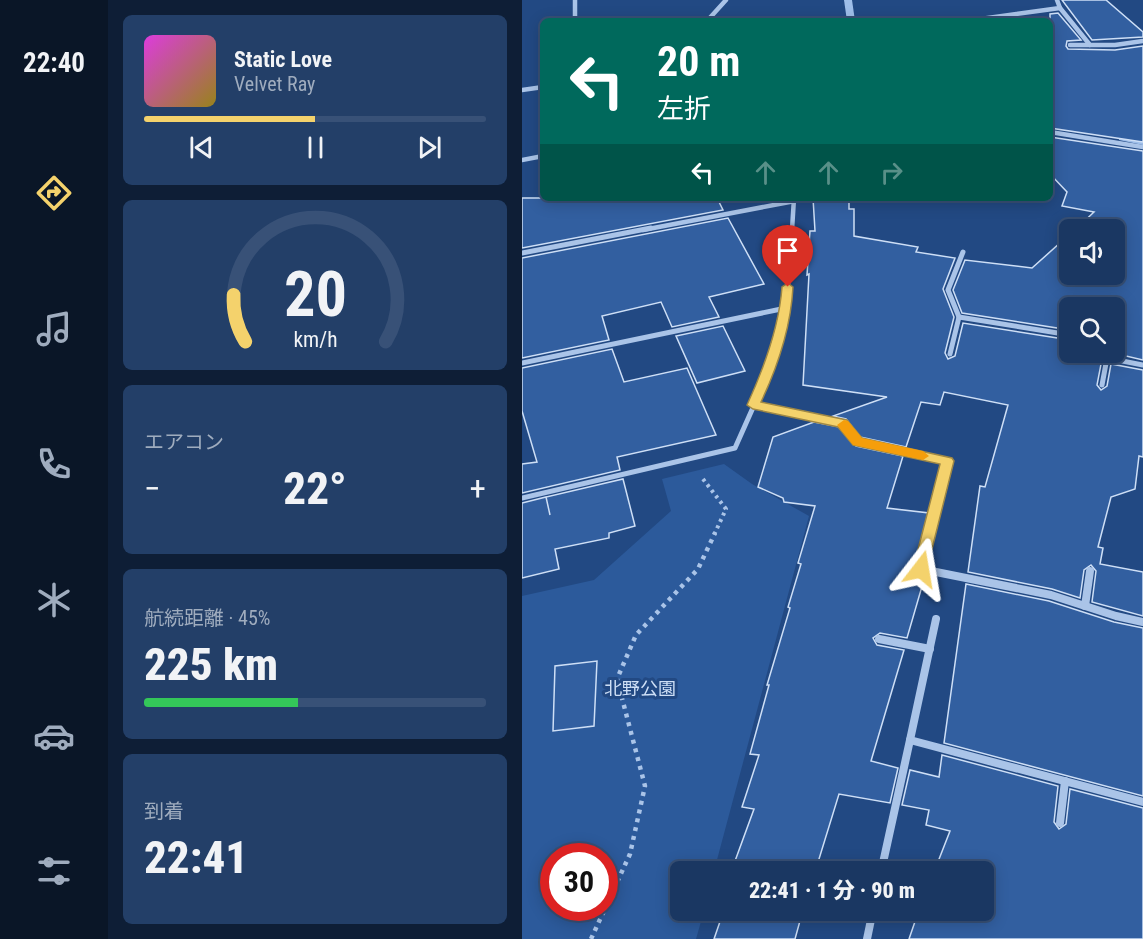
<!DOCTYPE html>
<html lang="ja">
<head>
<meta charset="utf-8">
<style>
	:root { --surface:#1a3762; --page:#233f68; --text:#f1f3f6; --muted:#9facbe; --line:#385177; --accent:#f4d26c }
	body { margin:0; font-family:"Roboto Condensed","Noto Sans JP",sans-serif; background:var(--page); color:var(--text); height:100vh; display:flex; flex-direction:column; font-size:22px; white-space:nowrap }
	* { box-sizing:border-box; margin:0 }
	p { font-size:20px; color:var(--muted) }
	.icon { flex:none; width:33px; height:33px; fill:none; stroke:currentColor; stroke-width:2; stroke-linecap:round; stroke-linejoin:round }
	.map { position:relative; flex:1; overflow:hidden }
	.side { display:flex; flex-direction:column; gap:15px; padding:15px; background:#0e1e36; width:414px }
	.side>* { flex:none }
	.guide { position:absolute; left:18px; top:18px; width:513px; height:183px; border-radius:9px; box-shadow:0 3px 15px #0003,0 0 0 2px var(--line); background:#00695c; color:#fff; overflow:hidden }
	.buttons { position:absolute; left:537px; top:219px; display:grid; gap:12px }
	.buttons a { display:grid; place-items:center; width:66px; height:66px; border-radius:9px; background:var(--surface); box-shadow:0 3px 15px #0003,0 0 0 2px var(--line); font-size:30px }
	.speed { position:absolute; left:18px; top:843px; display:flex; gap:12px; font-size:30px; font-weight:700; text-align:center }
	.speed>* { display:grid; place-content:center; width:78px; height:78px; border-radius:50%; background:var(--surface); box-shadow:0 3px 15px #0003,0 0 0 2px var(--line); line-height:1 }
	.speed .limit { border:9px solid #d22; background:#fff; color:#111 }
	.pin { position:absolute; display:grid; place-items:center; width:51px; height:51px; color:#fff; margin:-62px -26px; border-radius:50% 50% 50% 0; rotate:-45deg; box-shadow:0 0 6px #0007 }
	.pin .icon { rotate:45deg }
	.me { position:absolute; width:66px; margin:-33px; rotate:14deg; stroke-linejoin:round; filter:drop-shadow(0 0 4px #0008) }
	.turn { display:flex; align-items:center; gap:21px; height:126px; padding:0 18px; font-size:27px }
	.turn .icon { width:78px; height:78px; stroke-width:2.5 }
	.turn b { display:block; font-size:42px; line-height:51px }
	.lanes { display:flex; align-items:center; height:57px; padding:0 18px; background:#0003; justify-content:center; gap:30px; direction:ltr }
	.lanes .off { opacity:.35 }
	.big { font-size:45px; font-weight:800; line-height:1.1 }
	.side .tile { flex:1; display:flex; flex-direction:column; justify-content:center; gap:9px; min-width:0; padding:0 21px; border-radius:9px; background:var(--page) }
	.side .dial { align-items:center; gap:0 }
	.dial svg { height:156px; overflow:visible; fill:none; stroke:var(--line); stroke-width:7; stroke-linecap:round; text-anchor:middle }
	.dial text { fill:var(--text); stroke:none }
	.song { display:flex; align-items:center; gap:18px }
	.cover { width:72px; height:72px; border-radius:9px; background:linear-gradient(135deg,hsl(300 70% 55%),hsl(50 70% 35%)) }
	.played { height:6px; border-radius:3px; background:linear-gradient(90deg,var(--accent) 50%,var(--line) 50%) }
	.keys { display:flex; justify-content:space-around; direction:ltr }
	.heat { display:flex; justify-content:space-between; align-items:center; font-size:33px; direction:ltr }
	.charge { height:9px; border-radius:4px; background:linear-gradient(90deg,#34c759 45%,var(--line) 0) }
	.trip { position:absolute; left:148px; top:861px; width:324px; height:60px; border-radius:9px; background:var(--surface); box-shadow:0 3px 15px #0003,0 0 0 2px var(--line); font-weight:800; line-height:60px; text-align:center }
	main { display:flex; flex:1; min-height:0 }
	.menu { display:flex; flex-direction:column; width:108px; justify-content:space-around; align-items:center; background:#0a1627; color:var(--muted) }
	.menu .icon { width:42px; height:42px }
	.menu .current { color:var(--accent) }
	.menu b { font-size:27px; color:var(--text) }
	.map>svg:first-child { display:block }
	.green { fill:#2c5a9b; fill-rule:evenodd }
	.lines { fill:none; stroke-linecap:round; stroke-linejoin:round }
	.stream { fill:#9ebee9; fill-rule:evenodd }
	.building { fill:#325fa0; stroke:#cedff6; stroke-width:1.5 }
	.path-far1 { stroke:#aac4e8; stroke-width:4; stroke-dasharray:3 4; stroke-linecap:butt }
	.path { stroke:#aac4e8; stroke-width:4.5; stroke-dasharray:4 5; stroke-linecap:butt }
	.street-far2 { stroke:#aac4e8; stroke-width:4.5 }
	.street-far1 { stroke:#aac4e8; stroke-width:5 }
	.street { stroke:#aac4e8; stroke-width:8 }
	.route { fill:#f4d26c; stroke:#9f8846; stroke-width:1.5 }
	.slow { fill:#f59e0b }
	.labels { text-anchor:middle; stroke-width:6; stroke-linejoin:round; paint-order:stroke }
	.park-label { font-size:18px; fill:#cedff6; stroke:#224983 }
</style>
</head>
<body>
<main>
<nav class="menu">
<b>22:40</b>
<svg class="icon current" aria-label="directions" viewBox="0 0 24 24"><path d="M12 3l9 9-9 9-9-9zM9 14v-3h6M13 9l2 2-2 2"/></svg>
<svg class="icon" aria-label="music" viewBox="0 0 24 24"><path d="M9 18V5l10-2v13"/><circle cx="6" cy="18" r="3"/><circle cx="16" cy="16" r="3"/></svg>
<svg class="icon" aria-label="phone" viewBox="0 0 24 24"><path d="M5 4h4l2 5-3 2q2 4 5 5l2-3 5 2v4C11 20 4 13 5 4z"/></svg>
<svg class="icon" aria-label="climate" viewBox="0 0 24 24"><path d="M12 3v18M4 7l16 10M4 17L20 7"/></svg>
<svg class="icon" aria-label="car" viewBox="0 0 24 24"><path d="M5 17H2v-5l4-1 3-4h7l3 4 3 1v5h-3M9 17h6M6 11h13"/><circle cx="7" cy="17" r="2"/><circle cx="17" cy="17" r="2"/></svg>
<svg class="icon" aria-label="filters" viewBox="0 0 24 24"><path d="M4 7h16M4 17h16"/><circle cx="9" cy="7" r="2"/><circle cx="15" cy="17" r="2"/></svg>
</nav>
<section class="side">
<div class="tile">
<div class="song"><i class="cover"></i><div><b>Static Love</b><p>Velvet Ray</p></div></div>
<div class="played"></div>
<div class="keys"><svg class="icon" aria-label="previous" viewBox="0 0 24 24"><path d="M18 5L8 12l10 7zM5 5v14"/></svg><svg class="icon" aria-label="pause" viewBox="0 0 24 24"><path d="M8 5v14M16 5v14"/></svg><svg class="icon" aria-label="next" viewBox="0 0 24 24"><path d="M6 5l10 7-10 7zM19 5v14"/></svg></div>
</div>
<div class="tile dial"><svg viewBox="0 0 100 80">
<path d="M14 69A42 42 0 1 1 86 69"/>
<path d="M14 69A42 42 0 0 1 8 45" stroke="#f4d26c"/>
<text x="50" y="56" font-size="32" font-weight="700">20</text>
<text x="50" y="72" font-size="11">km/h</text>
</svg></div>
<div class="tile"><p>エアコン</p>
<div class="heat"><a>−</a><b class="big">22°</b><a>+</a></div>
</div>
<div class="tile"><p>航続距離 · 45%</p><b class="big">225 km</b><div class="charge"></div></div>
<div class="tile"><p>到着</p><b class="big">22:41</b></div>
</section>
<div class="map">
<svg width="621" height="939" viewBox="0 0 621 939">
	<rect width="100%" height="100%" fill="#224983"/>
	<path class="green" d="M202,464L230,484L287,516L192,871L159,872V910L182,911L174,939H0V596L72,580L149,511L140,479ZM32,856H82V908H32Z"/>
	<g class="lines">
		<g class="stream">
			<path d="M322,0H330L333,21H325Z"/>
			<path d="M600,135L621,139V145L597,140V136Z"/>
		</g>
	</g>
	<g class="building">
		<path d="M540,0H584L621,32V37L570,40Z"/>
		<path d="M536,13L559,40L545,41L544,46L546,49L593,50L621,46V142L528,128V14Z"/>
		<path d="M528,137L621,151V360L587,352H592V308H548V330L440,313L431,290L443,260L510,268L548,234V274H592V230H553L572,212L540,206L545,192L528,174Z"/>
		<path d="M0,198H195L201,210L0,248Z"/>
		<path d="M291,198H327V209H332V236L396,247L394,252L433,258L421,289L432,317L423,353L426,359L433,356L441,323L548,340V352H576L580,359L575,385L579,390L585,386L589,364L621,370V457L617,456L613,489L589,497L576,547L581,548L578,564L621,572V616L570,602L574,571L569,565L562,570L558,598L530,589L446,572L458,486L463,487L486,405L422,392L418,405L399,402L384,447L338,437L324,419L311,416L365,397L281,385L287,274L285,275L288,231H293Z"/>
		<path d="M206,218L242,284L187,297L197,317L150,327L139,302L80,316L87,340L0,358V258Z"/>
		<path d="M201,326L223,371L175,383L154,336Z"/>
		<path d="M90,349L102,382L165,368L194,435L95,457L98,470L0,493V464L15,462L0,411V368Z"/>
		<path d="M292,422L318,427L334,446L381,456L365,508L407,513L393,568L395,574L403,576L385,638L358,633L351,638L355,645L382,650L349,761L376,768L368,803L317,794L293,872H209L232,809L220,807L237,755L228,754L247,685H245L268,608L266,607L279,564L276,563L293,506L262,502L261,498L236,487L251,437Z"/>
		<path d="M101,479L113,526L87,533V538L33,549L37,569L0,578V503L24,497L28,515L24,497Z"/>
		<path d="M444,584L527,601L592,622L621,628V796L422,743Z"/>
		<path d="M75,661L72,726L31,731L33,666Z"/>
		<path d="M420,755L536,786L532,822L537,829L544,824L548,789L621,808V939H387L397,910H462V872H412L428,831L404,825L407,810L380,805L388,770L417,777Z"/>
		<path d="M202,910H281L273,939H192Z"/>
	</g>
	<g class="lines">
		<path class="path-far1" d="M181,479L204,509L192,535"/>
		<path class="path" d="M69,939L108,854L123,786L95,679L114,635L176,569L193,533"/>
		<g class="street-far2">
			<path d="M53,0V21"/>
			<path d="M538,8L568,45H593L621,41"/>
			<path d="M185,21L204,0"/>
			<path d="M444,21L538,8L535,0"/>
			<path d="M548,45H568"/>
			<path d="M0,90L21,87"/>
			<path d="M528,132L621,147"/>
			<path d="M0,160L21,156"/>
			<path d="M121,230L273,201"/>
			<path d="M270,230L272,198"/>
		</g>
		<g class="street-far1">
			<path d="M441,252L426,290L437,317L548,335"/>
			<path d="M0,253L129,228"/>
			<path d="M581,352L585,358L621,365"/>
			<path d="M428,354L437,317"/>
			<path d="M0,363L264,308"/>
			<path d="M580,385L585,358"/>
			<path d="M231,405L321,423L335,441L425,461L407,535"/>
			<path d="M0,498L213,448L246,374L264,308L270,228"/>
		</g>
		<g class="street">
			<path d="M408,533L399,569L529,595L594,616L621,622"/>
			<path d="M563,606L568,571"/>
			<path d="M414,619L388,740L621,802"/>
			<path d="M357,639L408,649"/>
			<path d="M538,823L543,781"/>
			<path d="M359,872L388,740"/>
			<path d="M345,939L351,910"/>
		</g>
	</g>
	<path class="route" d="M266,283L271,287C269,326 256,366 239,402L325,420L340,438L430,458L432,461L404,573H393L391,569L418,464L331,445L316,427L231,409L225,405C242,368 257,328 260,287Z"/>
	<path class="slow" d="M322,420L326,421L340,438L401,451L407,456L401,460L331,445L315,425Z"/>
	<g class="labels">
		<g class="park-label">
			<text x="118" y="695">北野公園</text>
		</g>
	</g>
</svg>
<div class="buttons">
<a><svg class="icon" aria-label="sound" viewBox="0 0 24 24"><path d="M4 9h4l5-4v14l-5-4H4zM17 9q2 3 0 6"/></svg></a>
<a><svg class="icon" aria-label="search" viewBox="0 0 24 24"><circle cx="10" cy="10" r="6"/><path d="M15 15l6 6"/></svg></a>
</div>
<div class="speed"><div class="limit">30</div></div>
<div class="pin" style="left:266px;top:287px;background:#d93025"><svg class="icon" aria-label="arrive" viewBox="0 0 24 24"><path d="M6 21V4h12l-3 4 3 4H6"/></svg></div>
<svg class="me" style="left:399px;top:569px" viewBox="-20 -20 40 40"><path d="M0-17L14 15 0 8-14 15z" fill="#f4d26c" stroke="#fff" stroke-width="4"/></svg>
<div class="trip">22:41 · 1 分 · 90 m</div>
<div class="guide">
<div class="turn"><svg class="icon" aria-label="left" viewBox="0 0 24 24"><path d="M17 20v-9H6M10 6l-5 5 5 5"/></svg><div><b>20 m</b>左折</div></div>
<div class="lanes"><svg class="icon" aria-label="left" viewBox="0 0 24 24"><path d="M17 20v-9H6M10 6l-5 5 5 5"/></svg><svg class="icon off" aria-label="ahead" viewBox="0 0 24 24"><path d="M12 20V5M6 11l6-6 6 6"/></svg><svg class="icon off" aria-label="ahead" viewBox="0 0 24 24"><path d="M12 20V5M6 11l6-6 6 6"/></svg><svg class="icon off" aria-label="right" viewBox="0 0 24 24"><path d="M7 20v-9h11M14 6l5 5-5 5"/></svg></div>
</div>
</div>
</main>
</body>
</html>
